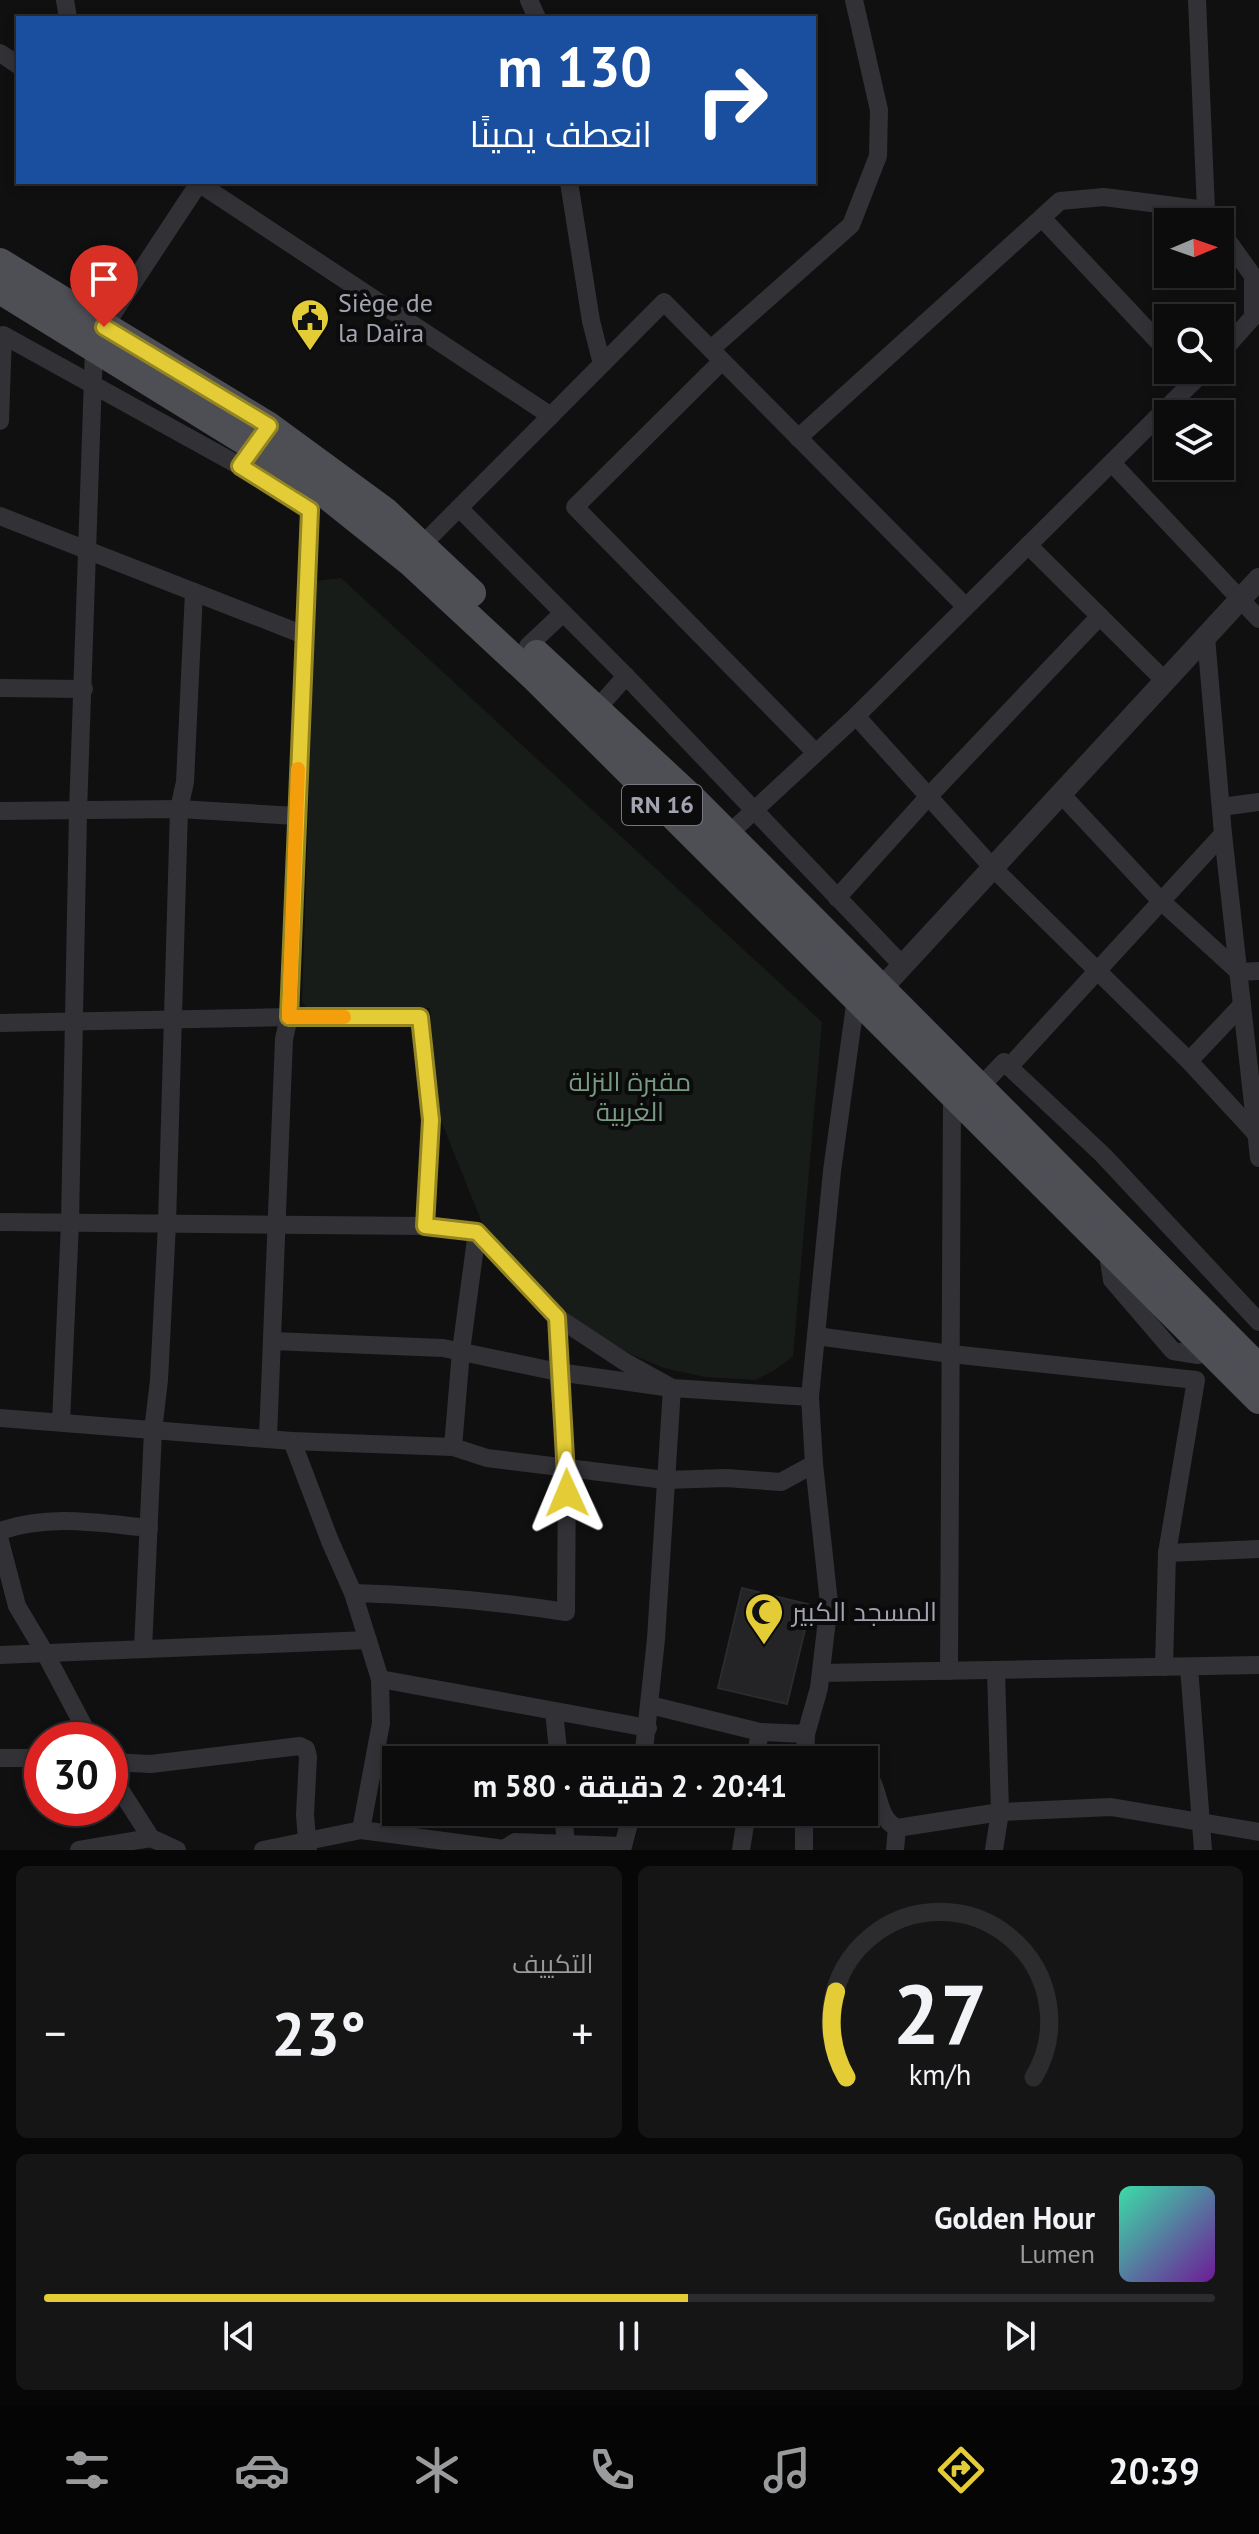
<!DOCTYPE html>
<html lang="ar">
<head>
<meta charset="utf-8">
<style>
	:root { --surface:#0c0c0d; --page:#151516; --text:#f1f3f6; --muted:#9a9b9d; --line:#2c2c2e; --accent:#e3cc36 }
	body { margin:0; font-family:"PT Sans",Cairo,sans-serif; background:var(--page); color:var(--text); direction:rtl; height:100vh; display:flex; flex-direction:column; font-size:30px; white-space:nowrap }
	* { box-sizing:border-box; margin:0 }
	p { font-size:26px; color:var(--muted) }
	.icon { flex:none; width:44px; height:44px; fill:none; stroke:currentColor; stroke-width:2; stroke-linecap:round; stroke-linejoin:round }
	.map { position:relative; height:1850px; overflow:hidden; direction:ltr }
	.panel { display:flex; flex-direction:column; gap:16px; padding:16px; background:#070707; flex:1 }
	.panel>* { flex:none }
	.top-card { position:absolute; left:16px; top:16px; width:800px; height:168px; border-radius:0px; box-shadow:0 4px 12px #0003,0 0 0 2px var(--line); direction:rtl; background:#1a4fa0; color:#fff; overflow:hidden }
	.needle { width:52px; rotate:88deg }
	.tools { position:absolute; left:1154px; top:208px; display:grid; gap:16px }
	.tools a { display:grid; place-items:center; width:80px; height:80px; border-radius:0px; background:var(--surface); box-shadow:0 4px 12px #0003,0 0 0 2px var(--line); font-size:40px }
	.speed { position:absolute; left:24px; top:1722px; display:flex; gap:16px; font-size:40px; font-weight:700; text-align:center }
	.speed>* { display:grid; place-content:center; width:104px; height:104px; border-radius:50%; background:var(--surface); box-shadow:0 4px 12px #0003,0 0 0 2px var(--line); line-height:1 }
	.speed .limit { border:12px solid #d22; background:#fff; color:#111 }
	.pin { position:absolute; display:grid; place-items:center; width:68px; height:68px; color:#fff; margin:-82px -34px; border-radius:50% 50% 50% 0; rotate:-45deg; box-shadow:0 0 8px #0007 }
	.pin .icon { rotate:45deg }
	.me { position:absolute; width:88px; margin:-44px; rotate:359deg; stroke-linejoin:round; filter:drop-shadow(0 0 6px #0008) }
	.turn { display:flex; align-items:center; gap:28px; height:168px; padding:0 32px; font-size:36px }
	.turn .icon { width:104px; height:104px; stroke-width:2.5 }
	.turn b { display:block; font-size:56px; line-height:68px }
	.big { font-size:60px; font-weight:700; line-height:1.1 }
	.panel .card { flex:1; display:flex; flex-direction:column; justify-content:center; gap:12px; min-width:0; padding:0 28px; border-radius:12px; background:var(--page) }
	.panel .dial { align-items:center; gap:0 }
	.dial svg { height:208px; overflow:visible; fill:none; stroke:var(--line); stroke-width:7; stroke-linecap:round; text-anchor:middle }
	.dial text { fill:var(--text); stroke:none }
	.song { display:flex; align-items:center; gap:24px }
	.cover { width:96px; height:96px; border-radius:12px; background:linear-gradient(135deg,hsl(160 70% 55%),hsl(280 70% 35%)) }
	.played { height:8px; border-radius:4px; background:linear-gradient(90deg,var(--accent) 55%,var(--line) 55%) }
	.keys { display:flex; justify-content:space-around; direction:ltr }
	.heat { display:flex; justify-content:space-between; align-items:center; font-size:44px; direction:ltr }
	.panel .tiles { flex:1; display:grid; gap:16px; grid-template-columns:1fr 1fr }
	.card:last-child { grid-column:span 2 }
	.trip { position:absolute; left:382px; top:1746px; width:496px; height:80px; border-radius:0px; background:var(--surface); box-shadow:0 4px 12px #0003,0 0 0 2px var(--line); font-weight:700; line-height:80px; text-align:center; direction:rtl }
	.dock { display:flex; height:128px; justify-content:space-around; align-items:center; background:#050505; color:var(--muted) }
	.dock .icon { width:56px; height:56px }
	.dock .on { color:var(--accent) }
	.dock b { font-size:36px; color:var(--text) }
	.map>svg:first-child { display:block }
	.green { fill:#171c18 }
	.building { fill:#242325; stroke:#2b2a2d; stroke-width:2 }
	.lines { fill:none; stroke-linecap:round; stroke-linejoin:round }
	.minor { stroke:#323136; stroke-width:18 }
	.tertiary { stroke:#323136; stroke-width:22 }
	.primary { stroke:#4e4e55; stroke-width:28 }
	.route-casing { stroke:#948523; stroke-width:20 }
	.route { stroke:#e3cc36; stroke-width:14 }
	.slow { stroke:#f59e0b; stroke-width:14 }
	.labels { text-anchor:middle; stroke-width:8; stroke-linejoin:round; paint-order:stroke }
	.shield { fill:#0b0b0c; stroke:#757680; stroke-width:2 }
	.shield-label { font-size:24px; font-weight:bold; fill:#a2a4b1 }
	.poi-label { font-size:26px; fill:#a2a4b1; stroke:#0b0b0c; text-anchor:start }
	.park-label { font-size:26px; fill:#7a9b83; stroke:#0b0b0c }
</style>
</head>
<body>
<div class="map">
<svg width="1259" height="1850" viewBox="0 0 1259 1850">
	<rect width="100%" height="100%" fill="#101011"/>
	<path class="green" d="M341,578L822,1022L793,1356L775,1370L755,1380L705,1377L664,1368L621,1350L568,1315L490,1243L438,1113L430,1008L307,1009L302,1001L316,581Z"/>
	<path class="building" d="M742,1588L811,1605L787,1704L718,1688Z"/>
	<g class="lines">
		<g class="minor">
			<path d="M65,0L68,18"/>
			<path d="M529,0L537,18"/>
			<path d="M1197,0L1206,210L1215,222"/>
			<path d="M0,53L18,65"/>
			<path d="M197,182L551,416"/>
			<path d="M569,182L591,321L602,364"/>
			<path d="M1042,218L1168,352"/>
			<path d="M1220,230L1253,276V317L1220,354"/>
			<path d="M104,327L199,183"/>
			<path d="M711,349L851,225L878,156L879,110L854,0"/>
			<path d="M722,361L575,507L815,752"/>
			<path d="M0,421L3,335L240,466L310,510"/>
			<path d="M798,438L1060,201L1104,197L1206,210"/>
			<path d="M1112,463L1259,619"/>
			<path d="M459,508L626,676L903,966"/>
			<path d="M0,516L304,635"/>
			<path d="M1028,545L1165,681"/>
			<path d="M421,546L664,302L965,606"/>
			<path d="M1206,637L1223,834L1259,1158"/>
			<path d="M528,646L562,614"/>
			<path d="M0,688L84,689"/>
			<path d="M596,710L626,676"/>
			<path d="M856,716L993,868L1189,1061L1259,1137"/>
			<path d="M1061,794L1160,900L1239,972L1259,971"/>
			<path d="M1221,807L1259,802"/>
			<path d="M0,811L179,809L296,816"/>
			<path d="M720,842L856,716L1205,370"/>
			<path d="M837,898L929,796L1100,616"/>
			<path d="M0,1023L289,1017H420L431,1120L425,1226"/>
			<path d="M1189,1061L1242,1005"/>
			<path d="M1009,1067L1223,834"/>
			<path d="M979,1088L1004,1062L1103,1155L1259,1322"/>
			<path d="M0,1222L425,1226L477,1232L557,1317L625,1362L672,1388L656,1639L643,1760"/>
			<path d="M1107,1249L1112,1280L1173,1351L1198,1355L1209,1350"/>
			<path d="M816,1336L951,1354L1196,1380L1167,1553L1164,1667"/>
			<path d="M272,1341L443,1348L558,1372L672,1388L810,1397"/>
			<path d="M0,1418L292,1441L453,1447L487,1458L665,1480L726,1478L781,1482L814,1464"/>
			<path d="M61,1422L70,1223L78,812L94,349"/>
			<path d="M268,1438L284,1039L289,1017L310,510L306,479"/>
			<path d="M292,1441L330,1541L353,1593L380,1679L381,1723L361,1830"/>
			<path d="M453,1447L461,1351L477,1232"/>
			<path d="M0,1531C49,1514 98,1523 149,1528"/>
			<path d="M0,1541L17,1606L45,1653L91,1740"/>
			<path d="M1167,1553L1259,1549"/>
			<path d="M353,1593C425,1595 494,1601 566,1612L567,1469L558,1372L557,1317"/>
			<path d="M143,1649L153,1431L159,1380L167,1224L179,809L185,782L194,592"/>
			<path d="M0,1655L368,1640"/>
			<path d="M1189,1667L1203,1850"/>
			<path d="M949,1671L952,1094"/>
			<path d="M821,1673L1259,1665"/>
			<path d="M380,1679L648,1728"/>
			<path d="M650,1705L760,1732L806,1734L819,1688L829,1603L814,1464L810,1397L832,1171L856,998"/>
			<path d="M554,1711L559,1760"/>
			<path d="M0,1758H42"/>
			<path d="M755,1760L760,1732"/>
			<path d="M805,1760L806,1734"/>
			<path d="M110,1762L151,1764L300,1746L306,1749L308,1757L305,1815L308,1850"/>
			<path d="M864,1771C882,1787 874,1816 897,1828L1000,1812L1111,1807L1259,1832"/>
			<path d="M110,1774L151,1838L177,1850"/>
			<path d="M563,1812L566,1844"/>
			<path d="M79,1850L151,1838"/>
			<path d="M263,1850L361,1830L504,1849L515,1842L622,1846"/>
			<path d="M622,1850L632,1812"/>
			<path d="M741,1850L747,1812"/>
			<path d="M804,1850V1812"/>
			<path d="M895,1850L897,1828"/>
			<path d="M994,1850L1000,1812L996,1670"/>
		</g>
		<path class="tertiary" d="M881,989L1259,579"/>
		<g class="primary">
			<path d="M0,262L269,426L385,511L472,593"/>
			<path d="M0,290L306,479L410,562L536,679L1259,1400"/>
			<path d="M537,654L697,803L1259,1368"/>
		</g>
	</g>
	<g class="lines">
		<defs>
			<path id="route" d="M104,327L269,426L240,466L310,510L289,1017H420L431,1120L425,1226L477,1232L557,1317L567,1493"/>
		</defs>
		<use href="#route" class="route-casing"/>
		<use href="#route" class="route"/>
		<path class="slow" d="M298,769L289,1017H344"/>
	</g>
	<defs>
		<symbol id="civic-pin" viewBox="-11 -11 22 30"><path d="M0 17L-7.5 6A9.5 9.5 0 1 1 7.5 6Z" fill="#e3cc36" stroke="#0b0b0c"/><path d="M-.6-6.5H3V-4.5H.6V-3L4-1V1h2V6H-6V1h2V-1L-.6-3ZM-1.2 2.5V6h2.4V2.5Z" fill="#111"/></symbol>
		<symbol id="mosque-pin" viewBox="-11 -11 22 30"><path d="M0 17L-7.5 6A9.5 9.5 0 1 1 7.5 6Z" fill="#e3cc36" stroke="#0b0b0c"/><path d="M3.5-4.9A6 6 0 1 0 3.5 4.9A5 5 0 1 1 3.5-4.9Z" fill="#111"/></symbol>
	</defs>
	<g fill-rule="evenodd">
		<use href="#civic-pin" x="288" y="296" width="44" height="60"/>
		<use href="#mosque-pin" x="742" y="1590" width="44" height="60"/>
	</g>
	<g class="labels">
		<rect class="shield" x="622" y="785" width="80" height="40" rx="6"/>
		<g class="shield-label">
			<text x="662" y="813">RN 16</text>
		</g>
		<g class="poi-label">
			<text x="338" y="312">Siège de<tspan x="338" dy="30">la Daïra</tspan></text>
			<text x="792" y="1621">المسجد الكبير</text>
		</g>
		<g class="park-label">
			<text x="630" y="1091">مقبرة النزلة<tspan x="630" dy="30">الغربية</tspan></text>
		</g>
	</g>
</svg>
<div class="tools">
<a><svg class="needle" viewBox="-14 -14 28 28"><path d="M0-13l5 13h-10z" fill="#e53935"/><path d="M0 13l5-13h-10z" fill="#9a9b9d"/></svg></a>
<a><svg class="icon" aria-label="search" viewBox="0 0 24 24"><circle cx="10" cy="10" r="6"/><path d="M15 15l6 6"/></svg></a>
<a><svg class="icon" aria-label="layers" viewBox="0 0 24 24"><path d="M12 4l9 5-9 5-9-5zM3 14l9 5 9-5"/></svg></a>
</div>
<div class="speed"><div class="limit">30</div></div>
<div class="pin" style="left:104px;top:327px;background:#d93025"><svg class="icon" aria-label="arrive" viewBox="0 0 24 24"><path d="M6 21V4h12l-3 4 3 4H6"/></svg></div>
<svg class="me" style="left:567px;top:1493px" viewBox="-20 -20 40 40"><path d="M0-17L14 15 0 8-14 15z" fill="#e3cc36" stroke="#fff" stroke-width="4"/></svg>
<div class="trip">20:41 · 2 دقيقة · 580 m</div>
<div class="top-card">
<div class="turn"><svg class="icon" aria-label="right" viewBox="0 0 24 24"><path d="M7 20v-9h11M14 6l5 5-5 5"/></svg><div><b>130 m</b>انعطف يمينًا</div></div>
</div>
</div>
<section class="panel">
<div class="tiles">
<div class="card dial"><svg viewBox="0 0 100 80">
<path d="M14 69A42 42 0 1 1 86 69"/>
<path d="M14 69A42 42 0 0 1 10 36" stroke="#e3cc36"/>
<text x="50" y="56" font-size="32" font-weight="700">27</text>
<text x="50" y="72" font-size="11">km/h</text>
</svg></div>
<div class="card"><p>التكييف</p>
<div class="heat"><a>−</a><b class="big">23°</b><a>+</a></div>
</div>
<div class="card">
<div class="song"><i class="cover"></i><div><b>Golden Hour</b><p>Lumen</p></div></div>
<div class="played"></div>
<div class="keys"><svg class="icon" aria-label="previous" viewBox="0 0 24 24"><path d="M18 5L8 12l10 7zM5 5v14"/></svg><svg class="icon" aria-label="pause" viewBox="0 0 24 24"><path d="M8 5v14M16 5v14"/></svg><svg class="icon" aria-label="next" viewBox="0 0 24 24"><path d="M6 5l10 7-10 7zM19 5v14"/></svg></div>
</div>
</div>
</section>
<nav class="dock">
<b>20:39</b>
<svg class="icon on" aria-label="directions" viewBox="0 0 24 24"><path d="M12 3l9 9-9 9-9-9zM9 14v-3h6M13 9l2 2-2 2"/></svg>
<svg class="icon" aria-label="music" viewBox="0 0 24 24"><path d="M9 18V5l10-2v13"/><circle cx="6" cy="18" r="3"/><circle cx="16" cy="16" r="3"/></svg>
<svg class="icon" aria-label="phone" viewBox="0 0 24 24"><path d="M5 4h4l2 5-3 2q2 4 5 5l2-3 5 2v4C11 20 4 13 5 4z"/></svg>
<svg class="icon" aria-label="climate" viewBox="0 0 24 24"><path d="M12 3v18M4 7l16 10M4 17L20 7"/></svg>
<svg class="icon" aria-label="car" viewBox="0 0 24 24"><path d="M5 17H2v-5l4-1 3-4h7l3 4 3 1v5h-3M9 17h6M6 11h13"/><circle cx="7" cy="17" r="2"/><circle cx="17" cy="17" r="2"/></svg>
<svg class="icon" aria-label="filters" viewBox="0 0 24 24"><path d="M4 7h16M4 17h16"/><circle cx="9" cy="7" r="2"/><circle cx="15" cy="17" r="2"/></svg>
</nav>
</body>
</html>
